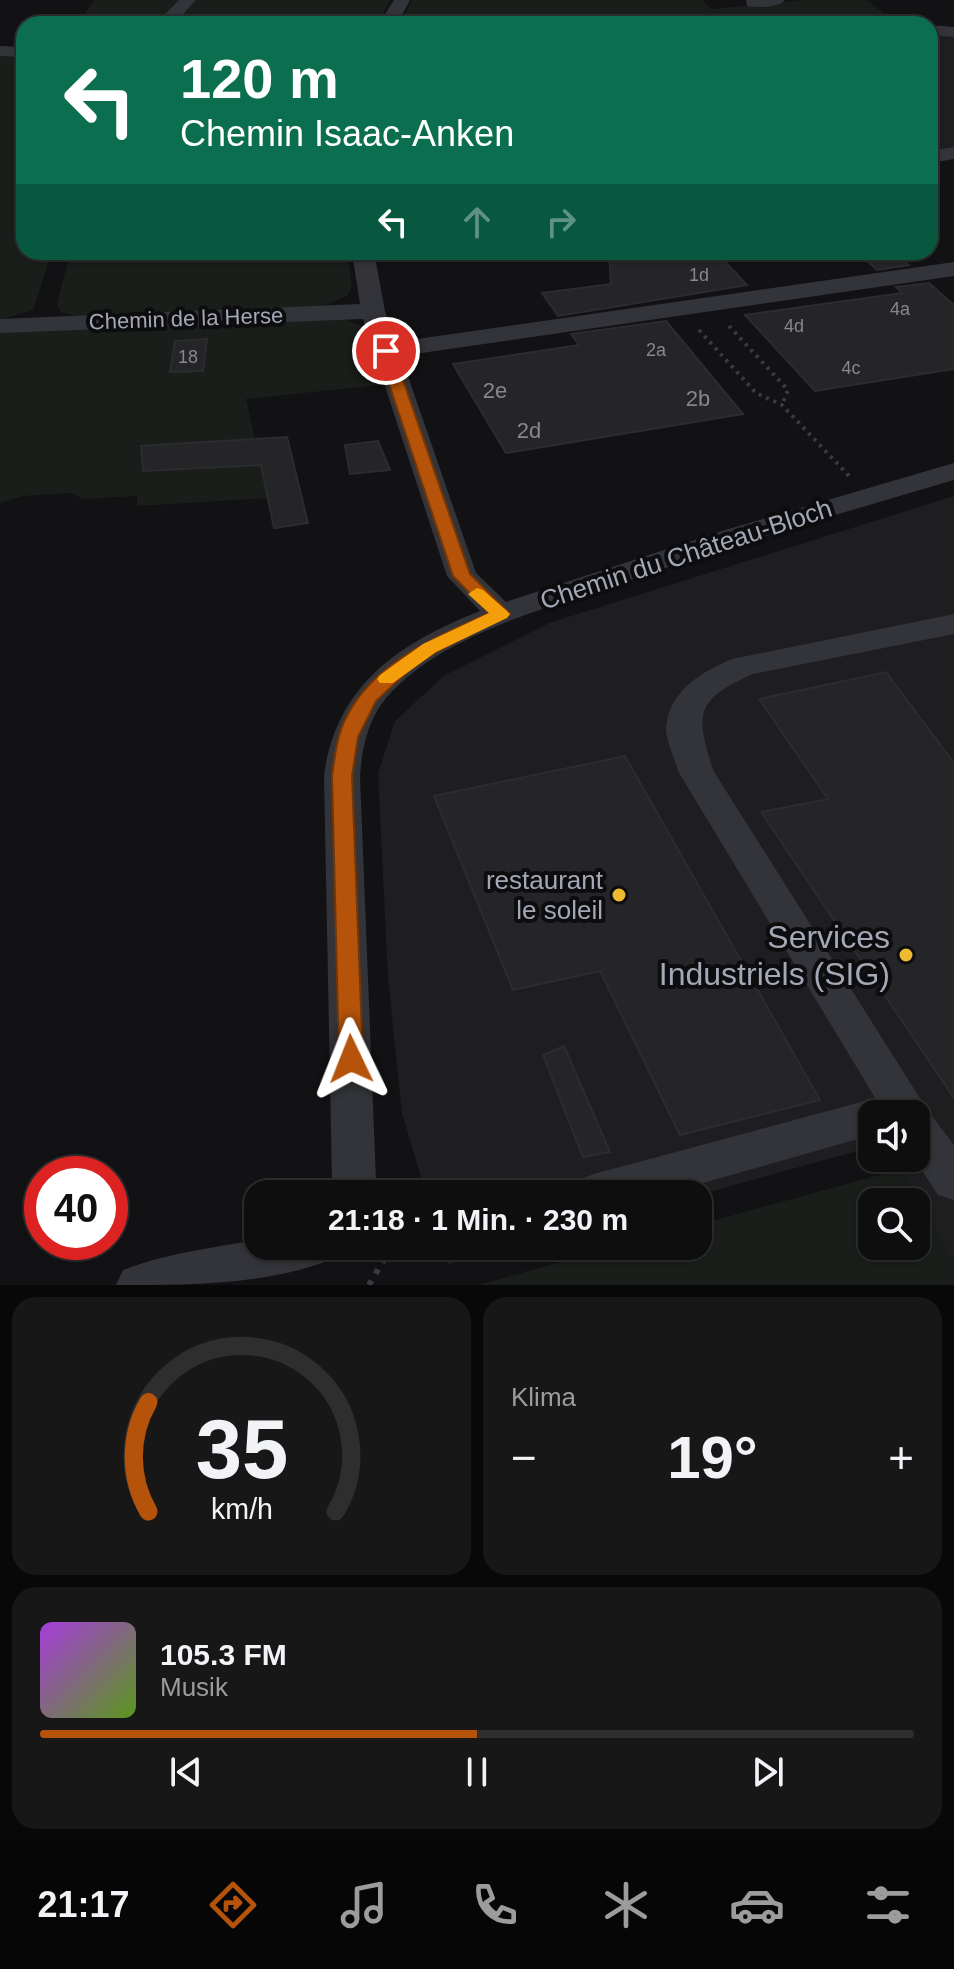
<!DOCTYPE html>
<html lang="de">
<head>
<meta charset="utf-8">
<style>
	:root { --surface:#0e0e0f; --page:#171718; --text:#f1f3f6; --muted:#9b9c9e; --line:#2e2e2f; --accent:#b45309 }
	body { margin:0; font-family:Helvetica,sans-serif; background:var(--page); color:var(--text); height:100vh; display:flex; flex-direction:column; font-size:30px; white-space:nowrap }
	* { box-sizing:border-box; margin:0 }
	p { font-size:26px; color:var(--muted) }
	.icon { flex:none; width:44px; height:44px; fill:none; stroke:currentColor; stroke-width:2; stroke-linecap:round; stroke-linejoin:round }
	.map { position:relative; height:1285px; overflow:hidden }
	.side { display:flex; flex-direction:column; gap:12px; padding:12px; background:#080808; flex:1 }
	.side>* { flex:none }
	.hud { position:absolute; left:16px; top:16px; width:922px; height:244px; border-radius:24px; box-shadow:0 2px 6px #0004,0 0 0 2px var(--line); background:#0b6e4f; color:#fff; overflow:hidden }
	.buttons { position:absolute; left:858px; top:1100px; display:grid; gap:16px }
	.buttons a { display:grid; place-items:center; width:72px; height:72px; border-radius:16px; background:var(--surface); box-shadow:0 2px 6px #0004,0 0 0 2px var(--line); font-size:40px }
	.speed { position:absolute; left:24px; top:1156px; display:flex; gap:16px; font-size:40px; font-weight:700; text-align:center }
	.speed>* { display:grid; place-content:center; width:104px; height:104px; border-radius:50%; background:var(--surface); box-shadow:0 2px 6px #0004,0 0 0 2px var(--line); line-height:1 }
	.speed .limit { border:12px solid #d22; background:#fff; color:#111 }
	.pin { position:absolute; display:grid; place-items:center; width:68px; height:68px; color:#fff; margin:-34px; border:4px solid #fff; border-radius:50%; box-shadow:0 2px 8px #0007 }
	.me { position:absolute; width:88px; margin:-44px; rotate:358deg; stroke-linejoin:round; filter:drop-shadow(0 0 6px #0008) }
	.turn { display:flex; align-items:center; gap:28px; height:168px; padding:0 32px; font-size:36px }
	.turn .icon { width:104px; height:104px; stroke-width:2.5 }
	.turn b { display:block; font-size:56px; line-height:68px }
	.lanes { display:flex; align-items:center; height:76px; padding:0 32px; background:#0003; justify-content:center; gap:40px; direction:ltr }
	.lanes .off { opacity:.35 }
	.big { font-size:60px; font-weight:700; line-height:1.1 }
	.side .widget { flex:1; display:flex; flex-direction:column; justify-content:center; gap:12px; min-width:0; padding:0 28px; border-radius:24px; background:var(--page) }
	.side .dial { align-items:center; gap:0 }
	.dial svg { height:208px; overflow:visible; fill:none; stroke:var(--line); stroke-width:7; stroke-linecap:round; text-anchor:middle }
	.dial text { fill:var(--text); stroke:none }
	.song { display:flex; align-items:center; gap:24px }
	.cover { width:96px; height:96px; border-radius:12px; background:linear-gradient(135deg,hsl(280 70% 55%),hsl(90 70% 35%)) }
	.played { height:8px; border-radius:4px; background:linear-gradient(90deg,var(--accent) 50%,var(--line) 50%) }
	.keys { display:flex; justify-content:space-around; direction:ltr }
	.heat { display:flex; justify-content:space-between; align-items:center; font-size:44px; direction:ltr }
	.side .tiles { flex:1; display:grid; gap:12px; grid-template-columns:1fr 1fr }
	.widget:last-child { grid-column:span 2 }
	.trip { position:absolute; left:244px; top:1180px; width:468px; height:80px; border-radius:24px; background:var(--surface); box-shadow:0 2px 6px #0004,0 0 0 2px var(--line); font-weight:700; line-height:80px; text-align:center }
	.menu { display:flex; height:128px; justify-content:space-around; align-items:center; background:#060606; color:var(--muted) }
	.menu .icon { width:56px; height:56px }
	.menu .current { color:var(--accent) }
	.menu b { font-size:36px; color:var(--text) }
	.map>svg:first-child { display:block }
	.built { fill:#1e1e21 }
	.green { fill:#191e1a; fill-rule:evenodd }
	.building { fill:#252528; stroke:#2c2c30; stroke-width:2 }
	.lines { fill:none; stroke-linecap:round; stroke-linejoin:round }
	.path-far1 { stroke:#393b40; stroke-width:4; stroke-dasharray:3 5; stroke-linecap:butt }
	.path { stroke:#393b40; stroke-width:6; stroke-dasharray:5 8; stroke-linecap:butt }
	.minor { fill:#333439; fill-rule:evenodd }
	.route { fill:#b45309; stroke:#753606; stroke-width:2 }
	.slow { fill:#f59e0b }
	.poi-dot { fill:#edba31; stroke:#0d0d0f; stroke-width:3 }
	.labels { text-anchor:middle; stroke-width:8; stroke-linejoin:round; paint-order:stroke }
	.far-number-label { font-size:18px; fill:#848690 }
	.far-street-label { font-size:22px; fill:#a4a8b4; stroke:#0d0d0f }
	.number-label { font-size:22px; fill:#848690 }
	.street-label { font-size:26px; fill:#a4a8b4; stroke:#0d0d0f }
	.poi-label { font-size:26px; fill:#a4a8b4; stroke:#0d0d0f; text-anchor:end }
	.near-poi-label { font-size:32px; fill:#a4a8b4; stroke:#0d0d0f; text-anchor:end }
</style>
</head>
<body>
<div class="map">
<svg width="954" height="1285" viewBox="0 0 954 1285">
	<rect width="100%" height="100%" fill="#121214"/>
	<g class="built">
		<path d="M930,28L954,29V158L930,162Z"/>
		<path d="M954,496V1262L895,1158H916V1114H872V1147L698,1195L426,1194L402,1113L388,978L378,773L395,721L445,675L549,623Z"/>
		<path d="M442,1246H516L448,1265Z"/>
	</g>
	<g class="green">
		<path d="M94,0H179L154,24H78Z"/>
		<path d="M196,0H390L378,24H172Z"/>
		<path d="M412,0H702L711,9L801,0H867L898,24H400Z"/>
		<path d="M0,54H24V252H52L33,310L0,320Z"/>
		<path d="M70,252H347L352,287L347,296L318,308L78,317L61,312L57,305Z"/>
		<path d="M341,318L360,325L379,385L246,399L268,498L137,506V496L83,499L71,493L23,496L0,503V332Z"/>
		<path d="M901,1169L954,1262V1285H478L620,1246H698V1225ZM872,1202H916V1246H872Z"/>
	</g>
	<g class="building">
		<path d="M609,252H716L747,285L558,316L542,293L611,284Z"/>
		<path d="M864,252H894L909,265L877,270L861,255Z"/>
		<path d="M929,283L954,305V369L815,391L745,315L902,293L896,287Z"/>
		<path d="M666,321L743,414L506,453L453,364L579,345L571,334Z"/>
		<path d="M207,339L203,371L170,372L175,341Z"/>
		<path d="M287,437L308,523L274,528L261,465L143,471L141,446Z"/>
		<path d="M378,441L390,470L350,474L345,445Z"/>
		<path d="M886,672L954,763V1098L761,812L828,799L759,699Z"/>
		<path d="M625,756L820,1100L680,1135L600,971L513,990L434,796Z"/>
		<path d="M564,1046L610,1152L583,1157L543,1055Z"/>
	</g>
	<g class="lines">
		<g class="path-far1">
			<path d="M729,326L788,390L782,405"/>
			<path d="M699,330L756,393L782,405L851,478"/>
		</g>
		<path class="path" d="M369,1285L392,1246"/>
		<g class="minor">
			<path d="M179,0H196L174,24H155Z"/>
			<path d="M394,0H410L397,24H379Z"/>
			<path d="M746,0H785C778,8 758,8 747,6Z"/>
			<path d="M930,25L954,27V37L930,35Z"/>
			<path d="M0,46L24,47V57L0,56Z"/>
			<path d="M954,147V159L930,163V151Z"/>
			<path d="M352,252H374L385,311L396,342L954,262V276L401,356L476,573L506,602L722,531L954,463V480C844,512 733,545 624,582C548,608 442,634 387,697C368,719 362,748 360,776L376,1181L374,1194H328L332,1181L324,776C336,684 400,643 480,611L447,576L363,319L0,333V319L360,304Z"/>
			<path d="M954,614V634L753,674C695,700 695,713 713,770L928,1111L954,1145V1200L938,1195L914,1158L916,1114H872V1135L664,1194H571L578,1180L594,1174L872,1099L877,1101L678,771C675,759 666,741 666,728C669,690 702,672 732,659Z"/>
			<path d="M258,1240V1246H334L327,1261C264,1285 187,1285 116,1285L123,1270C167,1253 212,1248 258,1240Z"/>
		</g>
	</g>
	<path class="route" d="M386,347L393,351L470,574L510,614L436,652L410,669L376,701L358,737L352,776L363,1059L359,1066L351,1069L342,1066L339,1059L332,776C335,755 337,734 347,716C375,661 437,637 489,613L453,576L378,351Z"/>
	<path class="slow" d="M477,588L483,590L507,611L510,614L507,618L436,652L393,683H380L377,679L380,675L423,644L489,613L468,594Z"/>
	<g class="poi-dot">
		<circle cx="619" cy="895" r="8"/>
		<circle cx="906" cy="955" r="8"/>
	</g>
	<g class="labels">
		<g class="far-number-label">
			<text x="699" y="281">1d</text>
			<text x="900" y="315">4a</text>
			<text x="794" y="332">4d</text>
			<text x="656" y="356">2a</text>
			<text x="188" y="363">18</text>
			<text x="851" y="374">4c</text>
		</g>
		<g class="far-street-label">
			<text transform="translate(186 318) rotate(-2)" y="8">Chemin de la Herse</text>
		</g>
		<g class="number-label">
			<text x="495" y="398">2e</text>
			<text x="698" y="406">2b</text>
			<text x="529" y="438">2d</text>
		</g>
		<g class="street-label">
			<text transform="translate(686 554) rotate(-18)" y="9">Chemin du Château-Bloch</text>
		</g>
		<g class="poi-label">
			<text x="603" y="889">restaurant<tspan x="603" dy="30">le soleil</tspan></text>
		</g>
		<g class="near-poi-label">
			<text x="890" y="948">Services<tspan x="890" dy="37">Industriels (SIG)</tspan></text>
		</g>
	</g>
</svg>
<div class="buttons">
<a><svg class="icon" aria-label="sound" viewBox="0 0 24 24"><path d="M4 9h4l5-4v14l-5-4H4zM17 9q2 3 0 6"/></svg></a>
<a><svg class="icon" aria-label="search" viewBox="0 0 24 24"><circle cx="10" cy="10" r="6"/><path d="M15 15l6 6"/></svg></a>
</div>
<div class="speed"><div class="limit">40</div></div>
<div class="pin" style="left:386px;top:351px;background:#d93025"><svg class="icon" aria-label="arrive" viewBox="0 0 24 24"><path d="M6 21V4h12l-3 4 3 4H6"/></svg></div>
<svg class="me" style="left:351px;top:1059px" viewBox="-20 -20 40 40"><path d="M0-17L14 15 0 8-14 15z" fill="#b45309" stroke="#fff" stroke-width="4"/></svg>
<div class="trip">21:18 · 1 Min. · 230 m</div>
<div class="hud">
<div class="turn"><svg class="icon" aria-label="left" viewBox="0 0 24 24"><path d="M17 20v-9H6M10 6l-5 5 5 5"/></svg><div><b>120 m</b>Chemin Isaac-Anken</div></div>
<div class="lanes"><svg class="icon" aria-label="left" viewBox="0 0 24 24"><path d="M17 20v-9H6M10 6l-5 5 5 5"/></svg><svg class="icon off" aria-label="ahead" viewBox="0 0 24 24"><path d="M12 20V5M6 11l6-6 6 6"/></svg><svg class="icon off" aria-label="right" viewBox="0 0 24 24"><path d="M7 20v-9h11M14 6l5 5-5 5"/></svg></div>
</div>
</div>
<section class="side">
<div class="tiles">
<div class="widget dial"><svg viewBox="0 0 100 80">
<path d="M14 69A42 42 0 1 1 86 69"/>
<path d="M14 69A42 42 0 0 1 14 27" stroke="#b45309"/>
<text x="50" y="56" font-size="32" font-weight="700">35</text>
<text x="50" y="72" font-size="11">km/h</text>
</svg></div>
<div class="widget"><p>Klima</p>
<div class="heat"><a>−</a><b class="big">19°</b><a>+</a></div>
</div>
<div class="widget">
<div class="song"><i class="cover"></i><div><b>105.3 FM</b><p>Musik</p></div></div>
<div class="played"></div>
<div class="keys"><svg class="icon" aria-label="previous" viewBox="0 0 24 24"><path d="M18 5L8 12l10 7zM5 5v14"/></svg><svg class="icon" aria-label="pause" viewBox="0 0 24 24"><path d="M8 5v14M16 5v14"/></svg><svg class="icon" aria-label="next" viewBox="0 0 24 24"><path d="M6 5l10 7-10 7zM19 5v14"/></svg></div>
</div>
</div>
</section>
<nav class="menu">
<b>21:17</b>
<svg class="icon current" aria-label="directions" viewBox="0 0 24 24"><path d="M12 3l9 9-9 9-9-9zM9 14v-3h6M13 9l2 2-2 2"/></svg>
<svg class="icon" aria-label="music" viewBox="0 0 24 24"><path d="M9 18V5l10-2v13"/><circle cx="6" cy="18" r="3"/><circle cx="16" cy="16" r="3"/></svg>
<svg class="icon" aria-label="phone" viewBox="0 0 24 24"><path d="M5 4h4l2 5-3 2q2 4 5 5l2-3 5 2v4C11 20 4 13 5 4z"/></svg>
<svg class="icon" aria-label="climate" viewBox="0 0 24 24"><path d="M12 3v18M4 7l16 10M4 17L20 7"/></svg>
<svg class="icon" aria-label="car" viewBox="0 0 24 24"><path d="M5 17H2v-5l4-1 3-4h7l3 4 3 1v5h-3M9 17h6M6 11h13"/><circle cx="7" cy="17" r="2"/><circle cx="17" cy="17" r="2"/></svg>
<svg class="icon" aria-label="filters" viewBox="0 0 24 24"><path d="M4 7h16M4 17h16"/><circle cx="9" cy="7" r="2"/><circle cx="15" cy="17" r="2"/></svg>
</nav>
</body>
</html>
